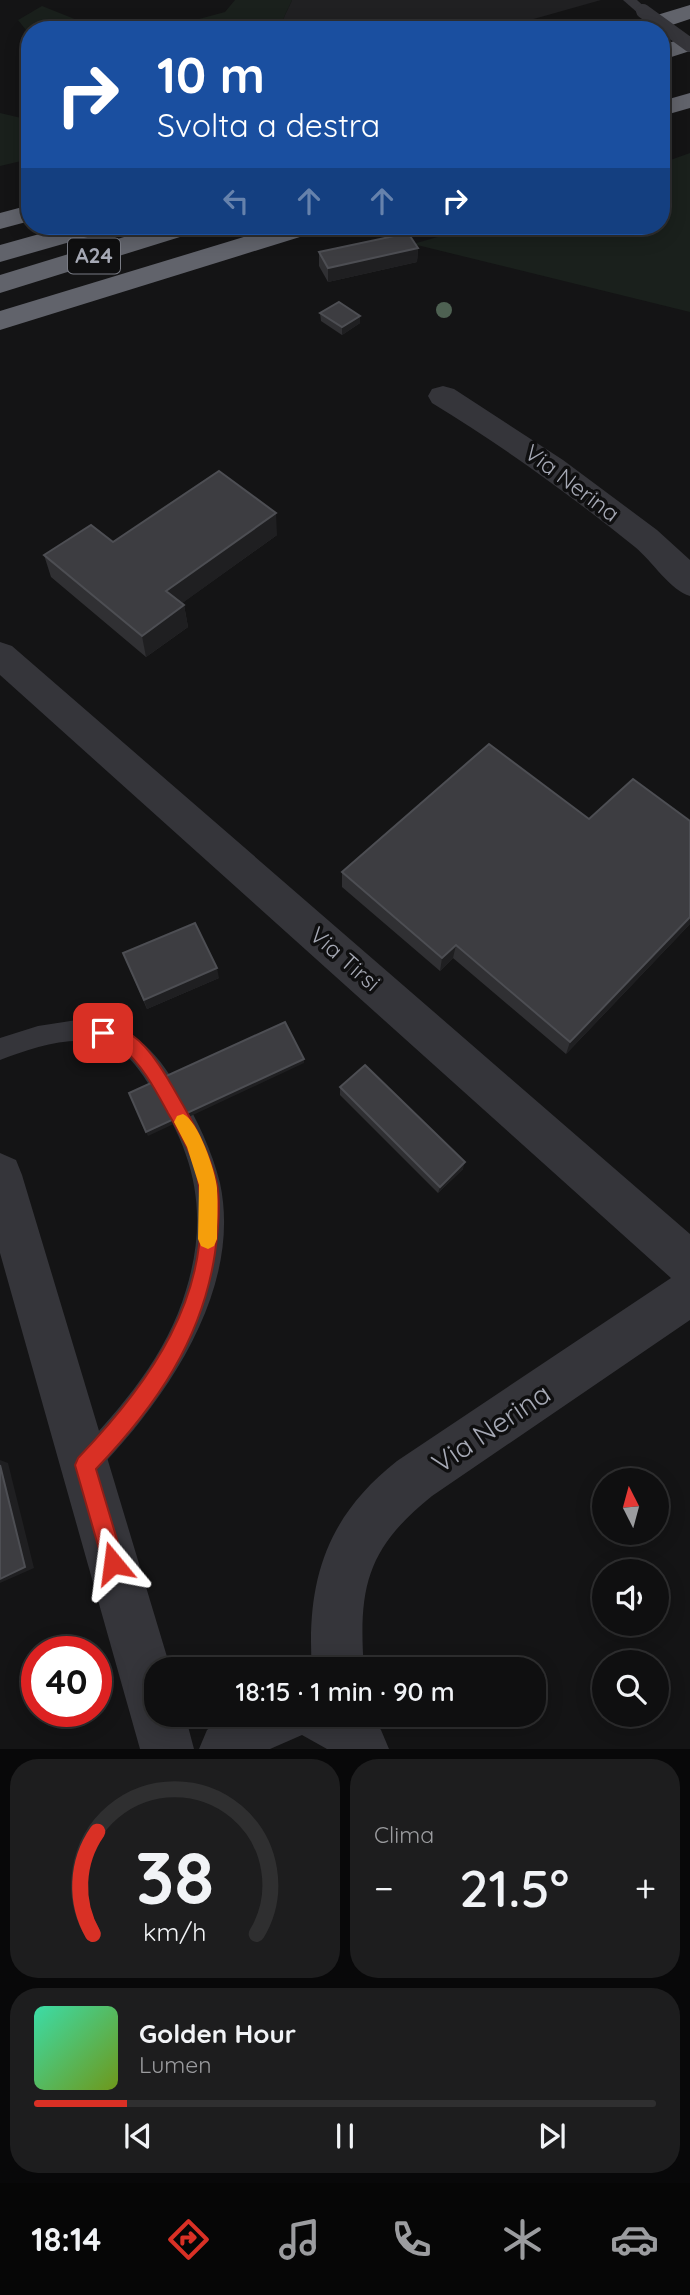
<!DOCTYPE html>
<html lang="it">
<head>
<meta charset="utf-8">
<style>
	:root { --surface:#0f0f10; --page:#1d1d1e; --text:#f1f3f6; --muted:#9b9c9f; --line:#2f2f30; --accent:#d93025 }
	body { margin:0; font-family:Quicksand,sans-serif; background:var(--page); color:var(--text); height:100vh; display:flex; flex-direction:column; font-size:26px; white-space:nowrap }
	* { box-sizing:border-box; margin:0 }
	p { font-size:23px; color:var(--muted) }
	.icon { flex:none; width:38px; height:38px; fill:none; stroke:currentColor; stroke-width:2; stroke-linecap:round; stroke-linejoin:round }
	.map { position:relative; height:1749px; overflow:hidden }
	.details { display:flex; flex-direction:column; gap:10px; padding:10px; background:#080809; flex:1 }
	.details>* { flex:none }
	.hud { position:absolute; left:21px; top:21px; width:649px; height:214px; border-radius:28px; box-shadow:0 4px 18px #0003,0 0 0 2px var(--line); background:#1a4fa0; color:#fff; overflow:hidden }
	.needle { width:46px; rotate:354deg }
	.fabs { position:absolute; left:592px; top:1468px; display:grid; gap:14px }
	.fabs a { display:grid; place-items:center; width:77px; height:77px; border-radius:50%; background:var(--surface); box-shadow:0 4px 18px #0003,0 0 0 2px var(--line); font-size:35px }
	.speed { position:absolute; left:21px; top:1636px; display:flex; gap:14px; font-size:35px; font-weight:700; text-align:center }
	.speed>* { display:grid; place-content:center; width:91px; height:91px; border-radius:50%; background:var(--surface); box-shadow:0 4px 18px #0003,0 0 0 2px var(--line); line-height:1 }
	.speed .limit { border:10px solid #d22; background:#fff; color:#111 }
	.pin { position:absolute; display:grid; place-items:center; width:60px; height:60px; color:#fff; margin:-30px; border-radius:14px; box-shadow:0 4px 10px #0006 }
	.me { position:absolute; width:77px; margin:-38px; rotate:344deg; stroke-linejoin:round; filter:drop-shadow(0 0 5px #0008) }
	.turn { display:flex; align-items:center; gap:24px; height:147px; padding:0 21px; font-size:32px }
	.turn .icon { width:91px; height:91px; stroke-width:2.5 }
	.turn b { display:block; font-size:49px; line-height:60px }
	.lanes { display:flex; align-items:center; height:66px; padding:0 21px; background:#0003; justify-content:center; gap:35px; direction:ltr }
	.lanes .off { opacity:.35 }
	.big { font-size:52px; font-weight:600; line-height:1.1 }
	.details .tile { flex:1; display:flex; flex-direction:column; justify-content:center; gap:10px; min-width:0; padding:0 24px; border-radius:28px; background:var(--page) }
	.details .dial { align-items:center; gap:0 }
	.dial svg { height:182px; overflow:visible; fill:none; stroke:var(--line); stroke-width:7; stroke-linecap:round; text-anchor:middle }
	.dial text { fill:var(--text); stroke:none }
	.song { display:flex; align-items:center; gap:21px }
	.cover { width:84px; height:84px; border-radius:10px; background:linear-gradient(135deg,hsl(160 70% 55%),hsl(80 70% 35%)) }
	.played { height:7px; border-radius:4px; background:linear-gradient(90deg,var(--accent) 15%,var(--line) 15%) }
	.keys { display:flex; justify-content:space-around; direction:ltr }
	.heat { display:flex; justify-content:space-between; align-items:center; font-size:38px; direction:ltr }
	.details .tiles { flex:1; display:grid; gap:10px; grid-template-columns:1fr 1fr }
	.tile:last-child { grid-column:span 2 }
	.trip { position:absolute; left:144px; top:1657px; width:402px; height:70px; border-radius:28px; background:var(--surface); box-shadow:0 4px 18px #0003,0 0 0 2px var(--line); font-weight:600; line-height:70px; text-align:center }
	.tabs { display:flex; height:112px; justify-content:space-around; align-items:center; background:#060606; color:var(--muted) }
	.tabs .icon { width:49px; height:49px }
	.tabs .current { color:var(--accent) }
	.tabs b { font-size:32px; color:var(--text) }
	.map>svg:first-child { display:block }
	.built { fill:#202022 }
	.green { fill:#1a201c }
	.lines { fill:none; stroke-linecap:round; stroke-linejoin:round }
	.service { fill:#35353a; fill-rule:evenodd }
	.minor { fill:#35353a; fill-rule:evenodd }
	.tertiary { fill:#35353a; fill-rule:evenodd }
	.motorway { fill:#61636b; fill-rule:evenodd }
	.service-bridge { stroke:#35353a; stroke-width:14 }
	.tree { fill:#4e6152 }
	.wall { fill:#303033 }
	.shaded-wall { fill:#1f1f21 }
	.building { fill:#3d3d41; stroke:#4d4e53; stroke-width:2 }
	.route { fill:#d93025; stroke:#8d1f18; stroke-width:2 }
	.slow { fill:#f59e0b }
	.labels { text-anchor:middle; stroke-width:7; stroke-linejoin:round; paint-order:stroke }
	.shield { fill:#0f0f10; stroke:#797b84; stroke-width:2 }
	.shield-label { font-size:21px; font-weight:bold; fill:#a6a9b5 }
	.street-label { font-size:23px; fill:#a6a9b5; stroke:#0f0f10 }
	.near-street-label { font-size:28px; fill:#a6a9b5; stroke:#0f0f10 }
</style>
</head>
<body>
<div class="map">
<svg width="690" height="1749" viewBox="0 0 690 1749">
	<rect width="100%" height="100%" fill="#141415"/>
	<path class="built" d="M292,0H601L495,30H278Z"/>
	<g class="green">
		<path d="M235,0H292L278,30H30V35L18,20L42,6L82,22L106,19L137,24L188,22L225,12Z"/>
		<path d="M0,113L30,120V159L0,166Z"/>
		<path d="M690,153V312L413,244L476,226H662V163Z"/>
	</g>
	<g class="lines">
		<g class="service">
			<path d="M623,0H637L649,11L639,14Z"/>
			<path d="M77,1020C131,1022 154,1048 180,1091C197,1119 212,1151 220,1183C243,1291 164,1402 94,1474L85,1478L76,1474L72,1465L76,1456C122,1407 167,1355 186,1290C209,1215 196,1154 152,1089C142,1074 130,1054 113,1047C77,1032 34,1047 0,1060V1038L38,1026Z"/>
		</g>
		<g class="minor">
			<path d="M443,386L454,389L563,460L657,530L690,560V596C671,591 652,561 635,547C570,495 503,446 432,403L428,396L432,389Z"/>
			<path d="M0,642L12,646L690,1234V1320L432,1496C367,1548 358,1587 364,1670H312C306,1581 326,1517 397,1461L671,1278L0,675Z"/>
			<path d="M227,1715H369L381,1730L389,1749H327L302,1735L270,1749H199L207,1730Z"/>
		</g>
		<path class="tertiary" d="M0,1153L16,1160L22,1175L171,1670H156V1715H185L194,1749H140L0,1253Z"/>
		<g class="motorway">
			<path d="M690,5V19L657,30H621L624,25Z"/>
			<path d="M690,36V51L662,60V45Z"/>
			<path d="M690,93V108L662,116V101Z"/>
			<path d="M30,205V221L0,229V213Z"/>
			<path d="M68,226H109L105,232L0,262V245Z"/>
			<path d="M160,226H200L196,232L0,293V275Z"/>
			<path d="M280,226H320L316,232L0,330V311Z"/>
		</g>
		<path class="service-bridge" d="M643,11L690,45"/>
	</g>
	<circle class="tree" cx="444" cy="310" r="8"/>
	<g class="wall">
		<path d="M418,248L417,262L328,282L319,266V252Z"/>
		<path d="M320,313L360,323L342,335L321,321Z"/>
		<path d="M277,535L182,603L184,605L188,627L146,657L51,577L44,555L113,542Z"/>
		<path d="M589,819L690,821V924L566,1054L453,958L440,971L342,887V872Z"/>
		<path d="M123,953L219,978L147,1009Z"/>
		<path d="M340,1087L463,1169L438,1193L340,1095Z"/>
	</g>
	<g class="shaded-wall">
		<path d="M418,248L417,262L328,282V268Z"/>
		<path d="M360,316V323L342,335V327Z"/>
		<path d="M276,513L277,535L170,612L166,591Z"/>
		<path d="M184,605L188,627L146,657L142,636Z"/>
		<path d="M690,917V924L566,1054L570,1042Z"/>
		<path d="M456,945L453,958L440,971L442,958Z"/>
		<path d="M217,968L219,978L147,1009L144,1000Z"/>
		<path d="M304,1059V1063L148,1136L146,1132Z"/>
		<path d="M465,1162L463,1169L438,1193L440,1187Z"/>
		<path d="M0,1460L8,1463L34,1568L0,1583Z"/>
	</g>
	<g class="building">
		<path d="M408,233L418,248L328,268L319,252Z"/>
		<path d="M339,302L360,316L342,327L320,313Z"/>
		<path d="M219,471L276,513L166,591L184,605L142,636L44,555L91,525L113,542Z"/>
		<path d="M489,744L589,819L633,779L690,821V917L570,1042L456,945L442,958L342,872Z"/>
		<path d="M195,923L217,968L144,1000L123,953Z"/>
		<path d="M285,1022L304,1059L146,1132L129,1093Z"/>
		<path d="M365,1065L465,1162L440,1187L340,1087Z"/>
		<path d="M0,1465L25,1567L0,1579Z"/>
	</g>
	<path class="route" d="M103,1025C112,1029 125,1031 133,1036C153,1050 171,1084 183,1105C197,1130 210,1155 217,1184C221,1205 218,1232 215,1253C202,1340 156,1406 96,1469L124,1563L121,1570L113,1573L106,1570L103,1563L75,1465L78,1458C149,1384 213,1296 199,1186C196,1160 181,1135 168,1113C156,1091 142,1064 122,1048C115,1044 104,1042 97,1039L94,1033Z"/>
	<path class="slow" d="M183,1114C198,1120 216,1172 217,1188C218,1205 217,1223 217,1239L214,1246L208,1249L201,1246L198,1239L199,1185L187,1147L174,1122L177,1116Z"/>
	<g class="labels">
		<rect class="shield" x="68" y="238.5" width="52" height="35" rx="5"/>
		<g class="shield-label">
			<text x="94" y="263">A24</text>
		</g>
		<g class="street-label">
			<text transform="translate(572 483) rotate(37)" y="8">Via Nerina</text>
			<text transform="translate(345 959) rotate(41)" y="8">Via Tirsi</text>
		</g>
		<g class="near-street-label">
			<text transform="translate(491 1428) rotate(-34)" y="10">Via Nerina</text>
		</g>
	</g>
</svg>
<div class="fabs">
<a><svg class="needle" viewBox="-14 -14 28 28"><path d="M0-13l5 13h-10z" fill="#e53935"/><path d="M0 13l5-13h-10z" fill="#9b9c9f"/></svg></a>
<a><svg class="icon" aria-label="sound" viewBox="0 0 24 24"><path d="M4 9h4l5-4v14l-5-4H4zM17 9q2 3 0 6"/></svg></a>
<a><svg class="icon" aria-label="search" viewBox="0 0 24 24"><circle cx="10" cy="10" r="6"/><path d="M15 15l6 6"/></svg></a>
</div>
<div class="speed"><div class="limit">40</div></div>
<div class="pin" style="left:103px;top:1033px;background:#d93025"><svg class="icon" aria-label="arrive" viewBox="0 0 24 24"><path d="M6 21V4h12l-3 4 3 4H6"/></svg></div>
<svg class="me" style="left:113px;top:1563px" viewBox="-20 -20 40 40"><path d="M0-17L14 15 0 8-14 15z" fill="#d93025" stroke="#fff" stroke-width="4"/></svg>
<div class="trip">18:15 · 1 min · 90 m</div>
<div class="hud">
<div class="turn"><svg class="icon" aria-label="right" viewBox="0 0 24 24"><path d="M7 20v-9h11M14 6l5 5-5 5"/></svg><div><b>10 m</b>Svolta a destra</div></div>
<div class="lanes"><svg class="icon off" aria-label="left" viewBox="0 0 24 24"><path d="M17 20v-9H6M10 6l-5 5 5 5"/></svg><svg class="icon off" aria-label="ahead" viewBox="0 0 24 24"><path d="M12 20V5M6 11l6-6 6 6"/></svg><svg class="icon off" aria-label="ahead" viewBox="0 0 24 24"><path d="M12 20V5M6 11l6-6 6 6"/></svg><svg class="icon" aria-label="right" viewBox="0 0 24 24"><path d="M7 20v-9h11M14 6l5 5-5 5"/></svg></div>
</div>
</div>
<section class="details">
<div class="tiles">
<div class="tile dial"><svg viewBox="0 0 100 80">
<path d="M14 69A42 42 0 1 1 86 69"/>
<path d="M14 69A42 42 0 0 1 16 24" stroke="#d93025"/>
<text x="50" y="56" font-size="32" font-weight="700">38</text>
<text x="50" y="72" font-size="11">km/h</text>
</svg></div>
<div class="tile"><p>Clima</p>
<div class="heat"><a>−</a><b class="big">21.5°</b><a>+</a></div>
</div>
<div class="tile">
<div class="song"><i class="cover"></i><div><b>Golden Hour</b><p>Lumen</p></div></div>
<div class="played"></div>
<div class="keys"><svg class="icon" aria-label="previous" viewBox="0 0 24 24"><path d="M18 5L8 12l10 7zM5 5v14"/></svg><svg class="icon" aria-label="pause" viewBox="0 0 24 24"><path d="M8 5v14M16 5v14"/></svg><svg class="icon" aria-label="next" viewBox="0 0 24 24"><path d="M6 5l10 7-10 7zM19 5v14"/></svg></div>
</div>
</div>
</section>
<nav class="tabs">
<b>18:14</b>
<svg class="icon current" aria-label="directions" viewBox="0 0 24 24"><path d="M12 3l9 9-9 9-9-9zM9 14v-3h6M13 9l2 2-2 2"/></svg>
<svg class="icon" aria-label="music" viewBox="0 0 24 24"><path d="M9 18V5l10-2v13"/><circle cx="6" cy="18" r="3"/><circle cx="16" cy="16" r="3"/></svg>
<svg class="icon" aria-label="phone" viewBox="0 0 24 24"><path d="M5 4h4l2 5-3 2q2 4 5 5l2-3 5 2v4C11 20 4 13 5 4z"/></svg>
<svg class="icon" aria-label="climate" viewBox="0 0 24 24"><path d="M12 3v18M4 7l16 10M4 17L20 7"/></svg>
<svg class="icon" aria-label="car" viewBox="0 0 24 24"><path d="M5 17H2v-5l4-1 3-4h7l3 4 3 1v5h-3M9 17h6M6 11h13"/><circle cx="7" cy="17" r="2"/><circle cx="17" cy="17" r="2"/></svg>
</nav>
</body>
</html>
